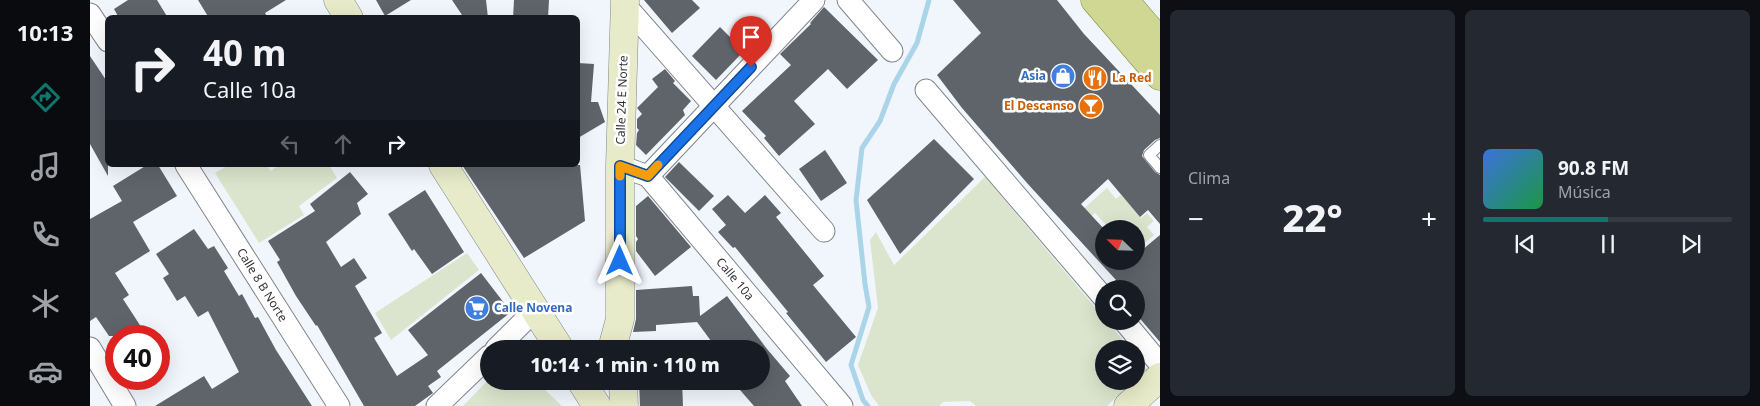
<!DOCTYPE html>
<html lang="es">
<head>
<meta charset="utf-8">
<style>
	:root { --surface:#171b24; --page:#242831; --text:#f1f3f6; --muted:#9ea1a6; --line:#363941; --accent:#0f766e }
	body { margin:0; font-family:"Noto Sans",sans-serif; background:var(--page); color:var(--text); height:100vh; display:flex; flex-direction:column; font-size:19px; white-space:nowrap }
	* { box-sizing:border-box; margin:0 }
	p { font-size:16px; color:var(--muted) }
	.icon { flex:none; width:28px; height:28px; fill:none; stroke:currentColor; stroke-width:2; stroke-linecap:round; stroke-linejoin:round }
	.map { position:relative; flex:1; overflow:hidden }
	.side { display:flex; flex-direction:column; gap:10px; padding:10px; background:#0d0f14; width:600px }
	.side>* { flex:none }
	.banner { position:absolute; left:15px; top:15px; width:475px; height:152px; border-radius:8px; box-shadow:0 5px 20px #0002; background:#171b24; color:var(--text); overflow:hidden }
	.needle { width:32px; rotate:293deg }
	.tools { position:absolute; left:1005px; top:220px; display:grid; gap:10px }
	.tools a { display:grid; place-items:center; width:50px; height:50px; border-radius:50%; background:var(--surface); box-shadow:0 5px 20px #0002; font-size:25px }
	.speed { position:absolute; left:15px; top:325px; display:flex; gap:10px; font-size:25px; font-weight:700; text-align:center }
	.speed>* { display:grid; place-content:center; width:65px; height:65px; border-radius:50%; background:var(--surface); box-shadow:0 5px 20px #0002; line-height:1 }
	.speed .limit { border:8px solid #d22; background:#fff; color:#111 }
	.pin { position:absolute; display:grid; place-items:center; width:42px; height:42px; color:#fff; margin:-51px -21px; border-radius:50% 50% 50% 0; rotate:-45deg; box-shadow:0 0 5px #0007 }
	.pin .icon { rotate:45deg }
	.me { position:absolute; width:55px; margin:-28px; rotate:0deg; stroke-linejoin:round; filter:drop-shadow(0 0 4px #0008) }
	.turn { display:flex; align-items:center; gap:18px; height:105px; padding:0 15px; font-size:22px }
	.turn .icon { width:65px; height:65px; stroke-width:2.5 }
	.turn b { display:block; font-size:35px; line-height:42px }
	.lanes { display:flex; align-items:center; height:48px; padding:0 15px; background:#0003; justify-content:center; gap:25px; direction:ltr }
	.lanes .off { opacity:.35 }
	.big { font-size:38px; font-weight:800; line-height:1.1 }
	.side .card { flex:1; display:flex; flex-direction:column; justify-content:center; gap:8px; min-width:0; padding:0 18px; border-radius:8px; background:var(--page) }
	.song { display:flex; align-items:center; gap:15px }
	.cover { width:60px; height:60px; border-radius:8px; background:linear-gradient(135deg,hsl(220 70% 55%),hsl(140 70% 35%)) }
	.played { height:5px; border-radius:2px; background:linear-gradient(90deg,var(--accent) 50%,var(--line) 50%) }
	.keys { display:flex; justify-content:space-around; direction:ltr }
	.heat { display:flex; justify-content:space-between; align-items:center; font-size:28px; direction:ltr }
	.side .tiles { flex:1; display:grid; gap:10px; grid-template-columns:repeat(2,1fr) }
	.trip { position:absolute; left:390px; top:340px; width:290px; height:50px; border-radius:25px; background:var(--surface); box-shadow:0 5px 20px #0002; font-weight:800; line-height:50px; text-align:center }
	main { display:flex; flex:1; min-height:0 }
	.tabs { display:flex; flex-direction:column; width:90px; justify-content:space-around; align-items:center; background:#090b0e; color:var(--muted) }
	.tabs .icon { width:35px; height:35px }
	.tabs .selected { color:var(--accent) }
	.tabs b { font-size:22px; color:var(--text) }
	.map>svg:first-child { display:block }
	.green { fill:#dbe5cd }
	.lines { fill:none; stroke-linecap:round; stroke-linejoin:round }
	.stream { stroke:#aad5e9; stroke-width:5 }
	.building { fill:#5f646a }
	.lane-casing { stroke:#81868c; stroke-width:12 }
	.street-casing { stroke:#81868c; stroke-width:23 }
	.secondary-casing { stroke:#81868c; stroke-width:29 }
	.primary-casing { stroke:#838d43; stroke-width:29 }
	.lane { stroke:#fff; stroke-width:10 }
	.street { stroke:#fff; stroke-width:21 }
	.secondary { stroke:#e7ebc9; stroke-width:28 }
	.primary { stroke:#cfd792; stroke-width:28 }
	.route-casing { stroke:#114b97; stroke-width:12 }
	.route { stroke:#1a73e8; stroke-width:9 }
	.slow { stroke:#f59e0b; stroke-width:9 }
	.labels { text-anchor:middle; stroke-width:5; stroke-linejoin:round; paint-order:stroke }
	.shop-label { font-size:12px; font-weight:bold; fill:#366cbe; stroke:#fff; text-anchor:end }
	.food-label { font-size:12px; font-weight:bold; fill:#c56008; stroke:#fff; text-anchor:start }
	.street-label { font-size:12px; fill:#313336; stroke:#fff }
</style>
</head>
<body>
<main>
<nav class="tabs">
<b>10:13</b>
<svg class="icon selected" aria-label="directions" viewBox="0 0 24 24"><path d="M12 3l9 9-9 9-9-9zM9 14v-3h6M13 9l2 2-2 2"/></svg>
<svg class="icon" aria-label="music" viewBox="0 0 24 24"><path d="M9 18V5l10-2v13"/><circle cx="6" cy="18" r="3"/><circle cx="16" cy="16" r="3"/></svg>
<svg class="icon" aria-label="phone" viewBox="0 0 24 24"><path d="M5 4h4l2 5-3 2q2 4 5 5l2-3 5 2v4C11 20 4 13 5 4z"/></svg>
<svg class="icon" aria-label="climate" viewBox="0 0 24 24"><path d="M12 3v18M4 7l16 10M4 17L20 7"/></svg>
<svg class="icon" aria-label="car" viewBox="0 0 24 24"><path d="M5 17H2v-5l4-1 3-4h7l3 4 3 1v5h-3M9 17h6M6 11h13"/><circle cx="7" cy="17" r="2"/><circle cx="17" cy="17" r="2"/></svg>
</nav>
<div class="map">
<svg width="1070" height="406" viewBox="0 0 1070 406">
	<rect width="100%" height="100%" fill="#f1f6fd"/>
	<g class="green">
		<path d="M139,165H176L181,171L189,165H239L247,178L209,206L214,215L169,243L125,173Z"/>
		<path d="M895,177L1014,318V321H1017L1040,349H1014V381H1043L1017,406H886L880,401L853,402L849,406H789L781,395L768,365L788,308L780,240L786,232L804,265Z"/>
		<path d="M1017,188L1026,199L1031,195L1051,218L1057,213L1064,221L1057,227L1064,235L1046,250V229H1020L1005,213L983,232L976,224Z"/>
		<path d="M377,253L389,270L301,340L285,313Z"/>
		<path d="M1046,357L1057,369L1046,379Z"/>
		<path d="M399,379V381H446L472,406H373Z"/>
	</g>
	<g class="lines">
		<path class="stream" d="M778,406L773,400L761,365L779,307L775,284L766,200L772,148L790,121L804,84L827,43L839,0"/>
	</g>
	<g class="building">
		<path d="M38,0H67L78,18H29L24,9Z"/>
		<path d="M108,0H196L175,13L178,18H119Z"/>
		<path d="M286,0H321L295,16Z"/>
		<path d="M362,0H396L398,18H374Z"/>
		<path d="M424,0H459L458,18H423Z"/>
		<path d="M554,0H602L610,8L582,33Z"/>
		<path d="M863,0H967L994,34L1070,115V138L1065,140L1054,150L1052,156L1065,172L1070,175V224L1058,210L1050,217L1018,179L991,204L1014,229V261H1046V255L1070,235V342L1046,314V289H1023L1020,285L1026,280L937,183L872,108L847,75L891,33Z"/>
		<path d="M734,7L788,60L757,89L738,69L704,101L725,124L689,156L674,138L676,136L652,111L701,65L690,54L721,24L720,23Z"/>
		<path d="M630,27L654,51L626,80L602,56Z"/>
		<path d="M0,56L18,83V176L0,144Z"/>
		<path d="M488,63L504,64L501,102H508L515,122L488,138Z"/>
		<path d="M575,69L585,81L583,83L601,101L593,110L595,115L556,155L546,145L547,133L549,130L547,128V119L552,114L547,108L568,87L562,79Z"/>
		<path d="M844,139L884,179L810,254L777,200Z"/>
		<path d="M735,150L757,183L731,201L709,169Z"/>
		<path d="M589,162L624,196L609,211L575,177Z"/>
		<path d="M57,165H68L87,196L43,222L60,251L25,273L39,295L33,299L57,336H19L6,317L0,321V219L32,201L23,186Z"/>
		<path d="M372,165H490L495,221L434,258Z"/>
		<path d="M260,172L278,194L267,203L271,214L236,242L251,267L264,258L277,278L265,286L292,333L284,338L307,376L338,355L318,330L391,273L421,312L347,371L351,377L338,386L343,393L325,406H274L227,325L226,326L206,296L187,262L190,260L178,241L225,211L220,204Z"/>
		<path d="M335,190L374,252L342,274L324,249L322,251L298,214Z"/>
		<path d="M638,195L655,213L675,195L691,213L686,217L734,276L723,285L766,337L736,362L696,313L698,312L663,269L645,247L643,248L628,232L636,225L622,209Z"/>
		<path d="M558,196L601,247L565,276L546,251V242L548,239L546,236V206Z"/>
		<path d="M104,229L118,249L124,246L138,268L134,271L149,296L152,294L165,318L168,317L186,350L222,406H65L114,376L122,389L149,372L118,311L108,317L95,296L87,301L73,278L79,274L66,254Z"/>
		<path d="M602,286L603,296H609L610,316L637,296L677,349L700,376L695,381L712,406H664L650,390L651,389L645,381H671V349H627L607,322L566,325V331L543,332L546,319V290Z"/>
		<path d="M549,381H592L593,406H550Z"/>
	</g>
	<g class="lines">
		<defs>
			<path id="lane" d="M1070,145L1059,155L1070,168"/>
			<g id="street">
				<path d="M758,0L802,51"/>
				<path d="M535,5L734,231"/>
				<path d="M0,14L18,41"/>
				<path d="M836,90L1014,298"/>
				<path d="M96,165L249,406"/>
				<path d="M530,166L558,176L752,406"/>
				<path d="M558,176L724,0"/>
				<path d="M1034,321L1070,364"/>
				<path d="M0,348L35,406"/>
				<path d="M406,349L445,310"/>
				<path d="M347,406L399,356"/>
			</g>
			<g id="secondary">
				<path d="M248,0L259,18"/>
				<path d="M353,165L470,349"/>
				<path d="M522,349L530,319V166L535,0"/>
				<path d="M491,381L507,406"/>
				<path d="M533,381L534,406"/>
				<path d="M1038,406L1070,377"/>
			</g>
			<g id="primary">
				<path d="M1005,0L1070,76"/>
				<path d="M1034,0L1070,42"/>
			</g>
		</defs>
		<use href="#lane" class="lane-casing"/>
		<use href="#street" class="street-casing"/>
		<use href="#secondary" class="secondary-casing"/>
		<use href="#primary" class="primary-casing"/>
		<use href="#lane" class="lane"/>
		<use href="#street" class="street"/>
		<use href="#secondary" class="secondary"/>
		<use href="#primary" class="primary"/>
	</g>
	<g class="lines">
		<defs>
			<path id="route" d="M530,261V166L558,176L661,67"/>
		</defs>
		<use href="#route" class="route-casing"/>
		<use href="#route" class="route"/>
		<path class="slow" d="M530,176V166L558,176L568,165"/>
	</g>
	<defs>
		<symbol id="shop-disc" viewBox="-11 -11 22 22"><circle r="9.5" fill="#3f7fe0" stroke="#fff"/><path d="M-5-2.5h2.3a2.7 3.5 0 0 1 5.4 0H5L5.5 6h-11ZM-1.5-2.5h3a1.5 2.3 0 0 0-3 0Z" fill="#fff"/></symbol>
		<symbol id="restaurant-disc" viewBox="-11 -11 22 22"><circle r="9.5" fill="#e8710a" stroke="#fff"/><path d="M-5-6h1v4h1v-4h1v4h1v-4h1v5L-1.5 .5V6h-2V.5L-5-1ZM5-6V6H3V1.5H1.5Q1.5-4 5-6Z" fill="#fff"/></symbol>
		<symbol id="bar-disc" viewBox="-11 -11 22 22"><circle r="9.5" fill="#e8710a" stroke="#fff"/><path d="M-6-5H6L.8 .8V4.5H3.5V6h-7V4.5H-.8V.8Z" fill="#fff"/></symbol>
		<symbol id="supermarket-disc" viewBox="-11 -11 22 22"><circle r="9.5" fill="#3f7fe0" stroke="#fff"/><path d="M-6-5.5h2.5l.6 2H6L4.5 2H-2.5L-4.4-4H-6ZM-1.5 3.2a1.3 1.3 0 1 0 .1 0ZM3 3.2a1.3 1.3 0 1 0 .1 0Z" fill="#fff"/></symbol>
	</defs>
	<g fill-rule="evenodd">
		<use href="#shop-disc" x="959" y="62" width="28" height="28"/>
		<use href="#restaurant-disc" x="991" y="64" width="28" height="28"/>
		<use href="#bar-disc" x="987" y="92" width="28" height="28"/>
		<use href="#supermarket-disc" x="373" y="294" width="28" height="28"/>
	</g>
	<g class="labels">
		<g class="shop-label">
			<text x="956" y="80">Asia</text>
			<text x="404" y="312" text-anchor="start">Calle Novena</text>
		</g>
		<g class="food-label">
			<text x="1022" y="82">La Red</text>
			<text x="984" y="110" text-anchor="end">El Descanso</text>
		</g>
		<g class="street-label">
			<text transform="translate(532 100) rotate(-88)" y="4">Calle 24 E Norte</text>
			<text transform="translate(645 279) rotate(50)" y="4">Calle 10a</text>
			<text transform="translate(172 285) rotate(58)" y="4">Calle 8 B Norte</text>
		</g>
	</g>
</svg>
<div class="tools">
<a><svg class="needle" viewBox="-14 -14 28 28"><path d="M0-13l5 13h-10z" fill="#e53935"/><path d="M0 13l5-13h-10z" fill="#9ea1a6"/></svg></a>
<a><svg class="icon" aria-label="search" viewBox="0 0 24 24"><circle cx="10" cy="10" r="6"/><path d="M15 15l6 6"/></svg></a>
<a><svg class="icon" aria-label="layers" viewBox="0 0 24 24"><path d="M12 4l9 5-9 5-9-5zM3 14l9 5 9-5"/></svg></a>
</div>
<div class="speed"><div class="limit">40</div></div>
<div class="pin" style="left:661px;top:67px;background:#d93025"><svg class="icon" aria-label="arrive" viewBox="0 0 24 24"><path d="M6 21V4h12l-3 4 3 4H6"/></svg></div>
<svg class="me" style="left:530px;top:261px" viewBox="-20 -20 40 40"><path d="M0-17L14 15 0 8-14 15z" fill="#1a73e8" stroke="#fff" stroke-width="4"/></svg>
<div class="trip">10:14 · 1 min · 110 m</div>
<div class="banner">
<div class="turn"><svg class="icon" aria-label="right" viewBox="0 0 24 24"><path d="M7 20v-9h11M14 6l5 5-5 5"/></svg><div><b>40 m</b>Calle 10a</div></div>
<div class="lanes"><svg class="icon off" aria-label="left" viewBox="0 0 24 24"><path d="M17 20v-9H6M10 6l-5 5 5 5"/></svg><svg class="icon off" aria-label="ahead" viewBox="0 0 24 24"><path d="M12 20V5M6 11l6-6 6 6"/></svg><svg class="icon" aria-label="right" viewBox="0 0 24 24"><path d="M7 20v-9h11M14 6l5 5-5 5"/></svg></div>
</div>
</div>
<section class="side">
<div class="tiles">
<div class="card"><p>Clima</p>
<div class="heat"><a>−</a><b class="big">22°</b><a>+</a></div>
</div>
<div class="card">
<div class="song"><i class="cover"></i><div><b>90.8 FM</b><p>Música</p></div></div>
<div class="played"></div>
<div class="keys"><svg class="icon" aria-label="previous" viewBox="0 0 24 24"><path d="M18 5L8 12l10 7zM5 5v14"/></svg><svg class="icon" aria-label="pause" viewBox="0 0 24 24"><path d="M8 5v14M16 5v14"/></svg><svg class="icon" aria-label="next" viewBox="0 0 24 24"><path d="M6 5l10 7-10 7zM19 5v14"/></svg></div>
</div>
</div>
</section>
</main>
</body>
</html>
